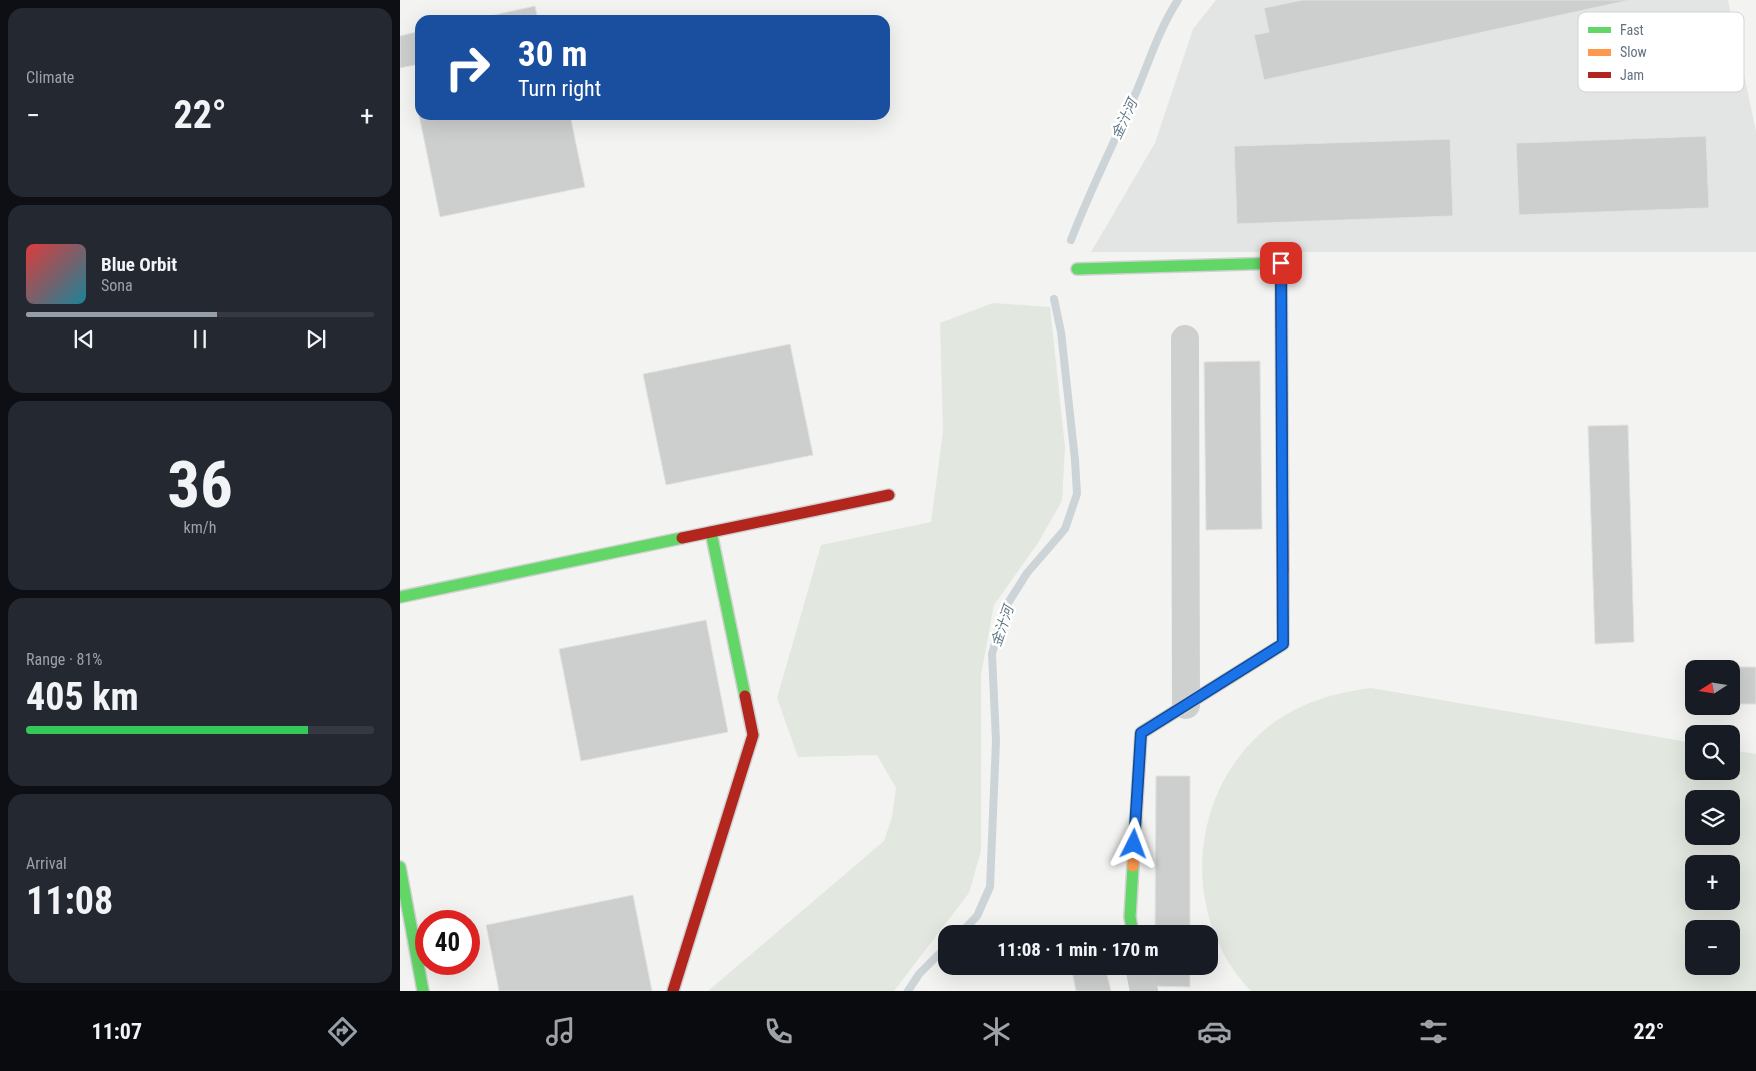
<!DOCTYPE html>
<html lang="en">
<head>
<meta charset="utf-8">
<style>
	:root { --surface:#171b24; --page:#242831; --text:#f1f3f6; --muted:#9ea1a6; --line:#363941; --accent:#959faa }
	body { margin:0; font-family:"Roboto Condensed","Noto Sans SC",sans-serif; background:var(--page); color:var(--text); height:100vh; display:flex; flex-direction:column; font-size:19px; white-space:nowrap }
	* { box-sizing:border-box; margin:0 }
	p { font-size:16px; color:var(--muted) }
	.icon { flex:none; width:28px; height:28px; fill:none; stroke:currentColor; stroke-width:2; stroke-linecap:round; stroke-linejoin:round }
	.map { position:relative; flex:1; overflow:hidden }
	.drawer { display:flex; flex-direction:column; gap:8px; padding:8px; background:#0d0f14; width:400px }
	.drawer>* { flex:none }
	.banner { position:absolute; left:15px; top:15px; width:475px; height:105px; border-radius:15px; box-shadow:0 5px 20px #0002; background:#1a4fa0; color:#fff; overflow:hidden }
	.needle { width:32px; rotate:258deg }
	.controls { position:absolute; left:1285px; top:660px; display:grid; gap:10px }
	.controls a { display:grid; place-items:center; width:55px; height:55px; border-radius:10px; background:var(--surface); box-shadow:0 5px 20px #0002; font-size:25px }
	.speed { position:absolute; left:15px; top:910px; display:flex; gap:10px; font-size:25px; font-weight:700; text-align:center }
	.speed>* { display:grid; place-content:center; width:65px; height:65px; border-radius:50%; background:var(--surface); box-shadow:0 5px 20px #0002; line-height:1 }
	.speed .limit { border:8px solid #d22; background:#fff; color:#111 }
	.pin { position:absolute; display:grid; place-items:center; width:42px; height:42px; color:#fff; margin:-21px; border-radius:10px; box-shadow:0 2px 8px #0006 }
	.me { position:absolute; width:55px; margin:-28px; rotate:3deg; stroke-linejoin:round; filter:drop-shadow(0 0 4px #0008) }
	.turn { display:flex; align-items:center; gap:18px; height:105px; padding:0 20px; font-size:22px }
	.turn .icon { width:65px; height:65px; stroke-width:2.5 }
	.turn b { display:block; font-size:35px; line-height:42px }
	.big { font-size:38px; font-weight:700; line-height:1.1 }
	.drawer .card { flex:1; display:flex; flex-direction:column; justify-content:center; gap:8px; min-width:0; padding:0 18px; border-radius:15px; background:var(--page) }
	.drawer .dial { align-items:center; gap:0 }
	.dial b { font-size:65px; line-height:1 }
	.song { display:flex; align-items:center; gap:15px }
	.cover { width:60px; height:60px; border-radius:8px; background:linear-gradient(135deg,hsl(0 70% 55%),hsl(190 70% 35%)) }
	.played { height:5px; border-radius:2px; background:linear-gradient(90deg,var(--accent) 55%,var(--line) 55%) }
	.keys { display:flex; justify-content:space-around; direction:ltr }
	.heat { display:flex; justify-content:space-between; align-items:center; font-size:28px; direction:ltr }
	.charge { height:8px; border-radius:4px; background:linear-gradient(90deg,#34c759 81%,var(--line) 0) }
	.trip { position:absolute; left:538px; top:925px; width:280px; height:50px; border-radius:15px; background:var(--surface); box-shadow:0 5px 20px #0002; font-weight:700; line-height:50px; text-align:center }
	.tabs { display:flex; height:80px; justify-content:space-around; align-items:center; background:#090b0e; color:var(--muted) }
	.tabs .icon { width:35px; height:35px }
	.tabs .active { color:var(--accent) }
	.tabs b { font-size:22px; color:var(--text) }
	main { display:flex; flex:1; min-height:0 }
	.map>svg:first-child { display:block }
	.built { fill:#e3e5e4 }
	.green { fill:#e2e7df; fill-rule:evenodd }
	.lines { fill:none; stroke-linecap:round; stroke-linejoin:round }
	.stream { stroke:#cdd4d7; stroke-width:8 }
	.building { fill:#cdcfcf; stroke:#e2e3e1 }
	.fast-casing { stroke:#cfd1d1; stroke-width:14 }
	.slow-casing { stroke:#cfd1d1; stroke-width:14 }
	.jam-casing { stroke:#cfd1d1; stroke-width:14 }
	.street { stroke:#cecfcf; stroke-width:28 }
	.fast { stroke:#63d668; stroke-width:11 }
	.slow { stroke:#ff974d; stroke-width:11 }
	.jam { stroke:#b3261e; stroke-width:11 }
	.route-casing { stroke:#114b97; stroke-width:12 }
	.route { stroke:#1a73e8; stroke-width:9 }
	.labels { text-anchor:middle; stroke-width:5; stroke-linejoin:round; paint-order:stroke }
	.water-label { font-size:14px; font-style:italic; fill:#637987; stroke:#fff }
	.key { fill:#fff; stroke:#d0d4da; stroke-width:1 }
	.key-label { font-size:14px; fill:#637183 }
</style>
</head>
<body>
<main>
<section class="drawer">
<div class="card"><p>Climate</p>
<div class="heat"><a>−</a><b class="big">22°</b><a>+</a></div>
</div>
<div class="card">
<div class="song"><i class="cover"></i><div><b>Blue Orbit</b><p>Sona</p></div></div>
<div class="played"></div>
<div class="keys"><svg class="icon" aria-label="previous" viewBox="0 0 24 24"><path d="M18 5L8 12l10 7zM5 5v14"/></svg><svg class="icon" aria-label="pause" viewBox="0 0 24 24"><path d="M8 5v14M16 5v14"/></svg><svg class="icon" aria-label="next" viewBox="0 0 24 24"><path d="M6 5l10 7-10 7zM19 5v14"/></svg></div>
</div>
<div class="card dial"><b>36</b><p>km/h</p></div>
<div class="card"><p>Range · 81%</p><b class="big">405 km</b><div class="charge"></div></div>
<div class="card"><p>Arrival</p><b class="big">11:08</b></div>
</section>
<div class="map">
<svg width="1356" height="991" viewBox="0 0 1356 991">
	<rect width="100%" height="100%" fill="#f3f4f1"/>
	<path class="built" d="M816,0H1328L1356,131V252H691L755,143L793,29Z"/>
	<g class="green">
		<path d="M593,303L650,307L665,447L662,501L638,543L594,605L581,675V851L569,893L494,991H308L484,841L492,817L496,788L477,755L398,757L377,698L421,545L531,522L543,432L540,323Z"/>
		<path d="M971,688L1294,743V771H1331V750L1356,754V991H851C782,920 787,799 861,733C892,705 931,693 971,688ZM1294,799H1331V836H1294ZM1294,864H1331V901H1294ZM1294,929H1331V966H1294Z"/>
	</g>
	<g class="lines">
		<g class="stream">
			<path d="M671,240C689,193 711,149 731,104C747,69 757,32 778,0"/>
			<path d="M560,934L577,916L590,887L596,741L592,654L605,608L627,573L665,529L677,494L675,460L661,332L654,299"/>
			<path d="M508,991L519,974L546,947"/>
		</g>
	</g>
	<g class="building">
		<path d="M902,0H1230L864,80L854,35L869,32L864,8Z"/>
		<path d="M135,6L138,20H71Z"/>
		<path d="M20,31V64L0,68V36Z"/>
		<path d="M17,105H20V115H170L185,187L40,217Z"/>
		<path d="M1306,136L1309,208L1119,215L1116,143Z"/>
		<path d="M1050,139L1053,216L837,224L834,146Z"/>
		<path d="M390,344L413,455L266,485L243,374Z"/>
		<path d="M860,361L862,529L806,530L804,362Z"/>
		<path d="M1228,425L1234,642L1195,644L1188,426Z"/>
		<path d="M306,620L328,732L181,761L159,649Z"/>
		<path d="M1319,667H1356V704H1331V669H1319Z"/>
		<path d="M756,776H790V934H755Z"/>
		<path d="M233,895L252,991H99L86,925Z"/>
		<path d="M697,926L699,934H665L664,933Z"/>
		<path d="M671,966H705L711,991H676Z"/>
		<path d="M755,966H790V987L755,986Z"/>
	</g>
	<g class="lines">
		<defs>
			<g id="fast">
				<path d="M677,269L881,263V274"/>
				<path d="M311,532L345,696"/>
				<path d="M0,597L282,538"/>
				<path d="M0,867L23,991"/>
				<path d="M733,934L730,917L733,866"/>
			</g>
			<path id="slow" d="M733,866L741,733L883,644V571"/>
			<g id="jam">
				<path d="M881,274L883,571"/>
				<path d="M282,538L489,495"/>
				<path d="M273,991L353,735L345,696"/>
			</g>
		</defs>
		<use href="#fast" class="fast-casing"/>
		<use href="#slow" class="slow-casing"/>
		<use href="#jam" class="jam-casing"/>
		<g class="street">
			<path d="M785,339L786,705"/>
			<path d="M739,966L744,991"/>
		</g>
		<use href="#fast" class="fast"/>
		<use href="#slow" class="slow"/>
		<use href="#jam" class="jam"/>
	</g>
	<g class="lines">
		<defs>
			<path id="route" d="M734,844L741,733L883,644L881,263"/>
		</defs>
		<use href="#route" class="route-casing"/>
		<use href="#route" class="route"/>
	</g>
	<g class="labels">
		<g class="water-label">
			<text transform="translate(724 119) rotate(-65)" y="5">金汁河</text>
			<text transform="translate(602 626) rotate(-71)" y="5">金汁河</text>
		</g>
	</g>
	<rect x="1178" y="12" width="166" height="80" rx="8" class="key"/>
	<rect x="1188" y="27" width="23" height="6" fill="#63d668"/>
	<rect x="1188" y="49" width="23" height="7" fill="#ff974d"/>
	<rect x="1188" y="72" width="23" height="6" fill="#b3261e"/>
	<g class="key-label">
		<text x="1220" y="35">Fast</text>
		<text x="1220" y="57">Slow</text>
		<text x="1220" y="80">Jam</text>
	</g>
</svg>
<div class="controls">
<a><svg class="needle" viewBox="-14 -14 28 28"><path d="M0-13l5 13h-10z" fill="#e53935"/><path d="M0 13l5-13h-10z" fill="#9ea1a6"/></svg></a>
<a><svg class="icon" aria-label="search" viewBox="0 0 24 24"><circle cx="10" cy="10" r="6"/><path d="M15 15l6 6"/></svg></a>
<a><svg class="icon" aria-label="layers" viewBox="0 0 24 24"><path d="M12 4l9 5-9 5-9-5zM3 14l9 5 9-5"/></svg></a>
<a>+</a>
<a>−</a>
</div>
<div class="speed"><div class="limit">40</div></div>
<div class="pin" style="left:881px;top:263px;background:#d93025"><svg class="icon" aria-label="arrive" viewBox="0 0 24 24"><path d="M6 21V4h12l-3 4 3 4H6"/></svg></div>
<svg class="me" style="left:734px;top:844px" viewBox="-20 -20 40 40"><path d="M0-17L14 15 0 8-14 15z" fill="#1a73e8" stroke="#fff" stroke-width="4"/></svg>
<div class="trip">11:08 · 1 min · 170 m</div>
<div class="banner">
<div class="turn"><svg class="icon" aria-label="right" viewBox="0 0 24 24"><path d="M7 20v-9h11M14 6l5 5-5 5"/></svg><div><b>30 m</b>Turn right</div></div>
</div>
</div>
</main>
<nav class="tabs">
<b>11:07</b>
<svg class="icon active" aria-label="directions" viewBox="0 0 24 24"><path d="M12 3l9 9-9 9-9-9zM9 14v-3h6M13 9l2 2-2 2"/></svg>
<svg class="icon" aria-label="music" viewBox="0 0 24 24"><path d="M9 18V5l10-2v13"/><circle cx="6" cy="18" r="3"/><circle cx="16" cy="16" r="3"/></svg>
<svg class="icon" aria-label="phone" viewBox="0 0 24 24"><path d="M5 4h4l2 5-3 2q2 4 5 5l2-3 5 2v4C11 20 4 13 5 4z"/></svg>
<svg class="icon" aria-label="climate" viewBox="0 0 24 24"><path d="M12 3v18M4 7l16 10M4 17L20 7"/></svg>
<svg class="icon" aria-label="car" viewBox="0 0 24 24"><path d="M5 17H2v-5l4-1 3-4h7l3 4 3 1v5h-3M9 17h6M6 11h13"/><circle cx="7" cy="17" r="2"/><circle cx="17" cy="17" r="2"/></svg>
<svg class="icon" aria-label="filters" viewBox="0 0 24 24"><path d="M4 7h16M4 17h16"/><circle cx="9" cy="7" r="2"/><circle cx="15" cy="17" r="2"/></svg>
<b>22°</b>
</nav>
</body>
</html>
